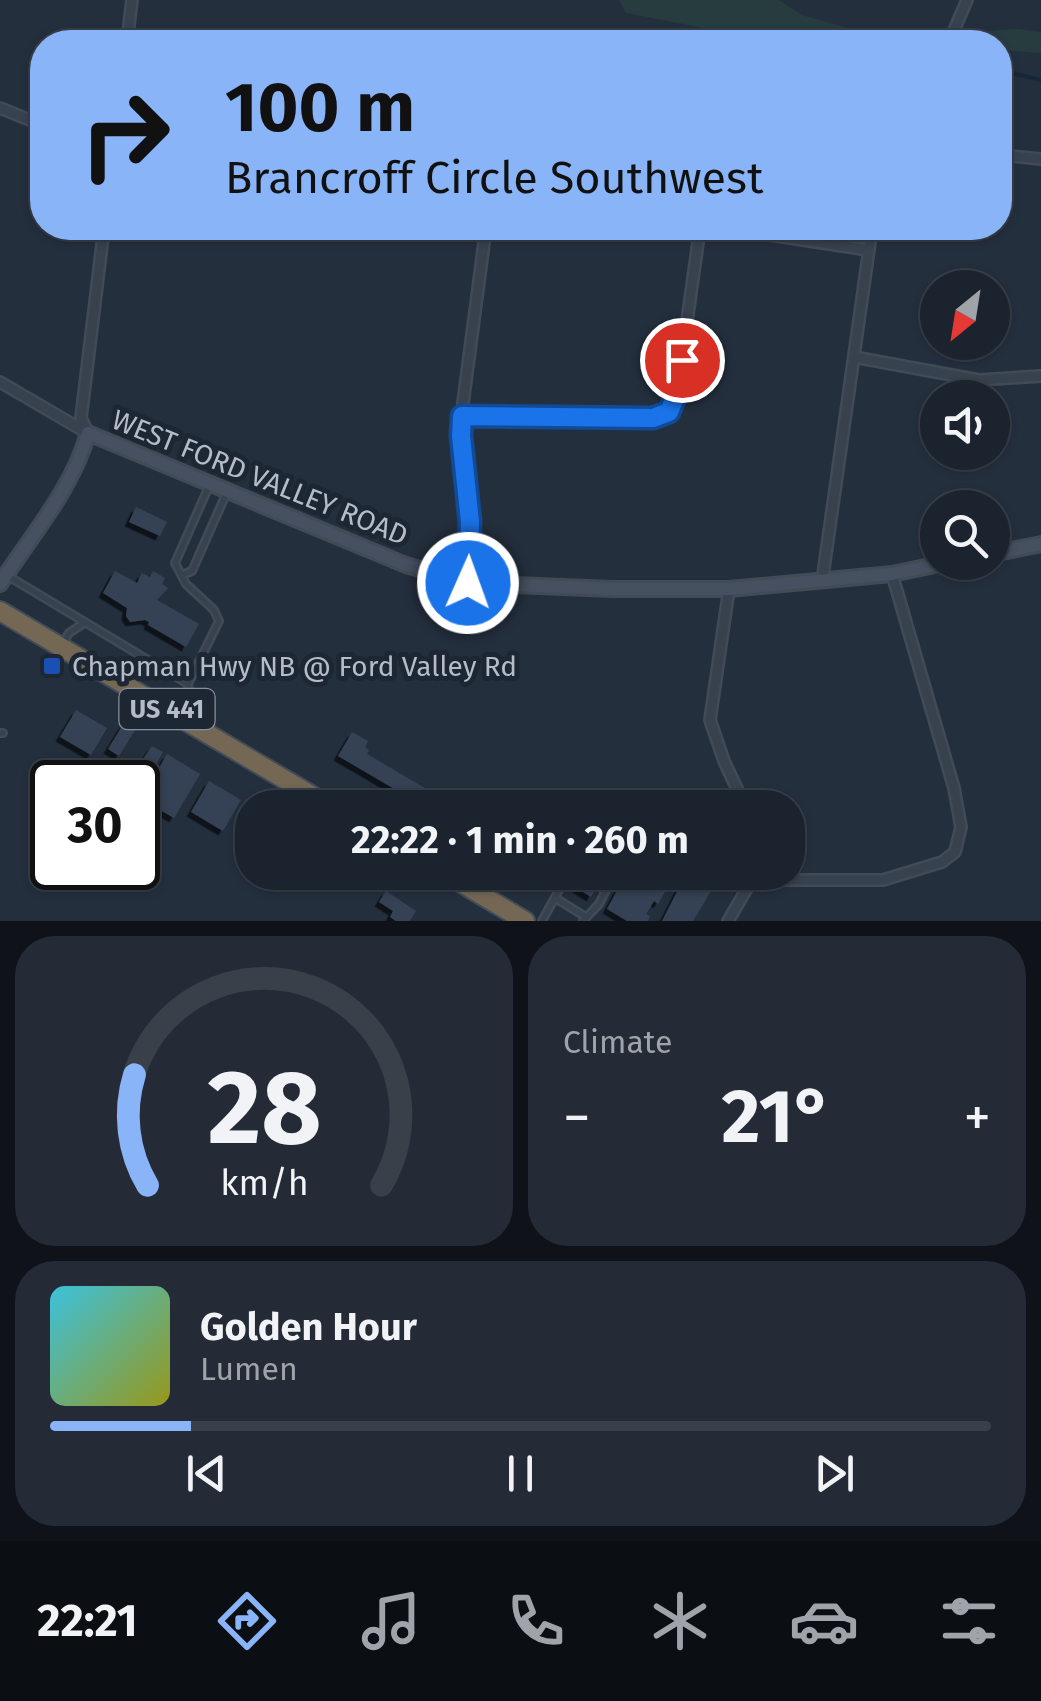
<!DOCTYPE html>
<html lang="en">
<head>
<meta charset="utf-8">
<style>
	:root { --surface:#1b232e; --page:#242b36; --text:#f1f3f6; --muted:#a0a4aa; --line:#39404a; --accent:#8ab4f8 }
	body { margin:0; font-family:"Fira Sans",sans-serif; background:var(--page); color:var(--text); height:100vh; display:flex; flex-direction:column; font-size:38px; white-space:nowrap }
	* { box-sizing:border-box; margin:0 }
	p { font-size:32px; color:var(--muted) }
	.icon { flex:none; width:55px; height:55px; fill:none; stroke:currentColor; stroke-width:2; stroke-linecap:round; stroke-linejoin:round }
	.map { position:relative; height:921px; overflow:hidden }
	.details { display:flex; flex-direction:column; gap:15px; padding:15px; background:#0f1319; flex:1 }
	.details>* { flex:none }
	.banner { position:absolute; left:30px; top:30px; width:982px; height:210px; border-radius:40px; box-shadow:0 2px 8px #0004,0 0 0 2px var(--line); background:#8ab4f8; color:#111; overflow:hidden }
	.needle { width:65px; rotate:210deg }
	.fabs { position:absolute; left:920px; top:270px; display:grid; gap:20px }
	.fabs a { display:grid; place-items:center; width:90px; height:90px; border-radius:50%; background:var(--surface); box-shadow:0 2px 8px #0004,0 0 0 2px var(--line); font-size:50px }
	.speed { position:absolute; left:30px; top:760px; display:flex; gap:20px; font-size:50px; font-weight:700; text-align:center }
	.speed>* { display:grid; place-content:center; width:130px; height:130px; border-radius:50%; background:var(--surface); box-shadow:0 2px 8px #0004,0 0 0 2px var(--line); line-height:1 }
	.speed .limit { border:5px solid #111; border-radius:15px; background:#fff; color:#111 }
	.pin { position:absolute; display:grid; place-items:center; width:85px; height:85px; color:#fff; margin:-42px; border:5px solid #fff; border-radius:50%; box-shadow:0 2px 10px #0007 }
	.me { position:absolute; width:110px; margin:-55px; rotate:2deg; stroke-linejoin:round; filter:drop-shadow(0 0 8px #0008) }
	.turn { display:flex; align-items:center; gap:35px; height:210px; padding:0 30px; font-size:45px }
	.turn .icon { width:130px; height:130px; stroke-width:2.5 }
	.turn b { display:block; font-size:70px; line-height:85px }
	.big { font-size:75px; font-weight:700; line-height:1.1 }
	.details .widget { flex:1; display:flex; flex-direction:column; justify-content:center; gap:15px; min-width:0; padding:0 35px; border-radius:40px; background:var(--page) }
	.details .dial { align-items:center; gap:0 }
	.dial svg { height:260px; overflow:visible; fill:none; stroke:var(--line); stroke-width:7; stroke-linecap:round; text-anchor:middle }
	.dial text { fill:var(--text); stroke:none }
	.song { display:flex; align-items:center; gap:30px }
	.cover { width:120px; height:120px; border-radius:15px; background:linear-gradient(135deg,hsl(190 70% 55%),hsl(60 70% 35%)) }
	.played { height:10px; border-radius:5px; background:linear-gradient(90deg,var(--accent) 15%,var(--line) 15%) }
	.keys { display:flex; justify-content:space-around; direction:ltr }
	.heat { display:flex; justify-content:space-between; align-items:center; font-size:55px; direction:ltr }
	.details .tiles { flex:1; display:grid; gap:15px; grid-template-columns:1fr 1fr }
	.widget:last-child { grid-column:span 2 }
	.trip { position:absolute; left:235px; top:790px; width:570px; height:100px; border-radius:40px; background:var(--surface); box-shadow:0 2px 8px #0004,0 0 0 2px var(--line); font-weight:700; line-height:100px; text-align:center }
	.menu { display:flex; height:160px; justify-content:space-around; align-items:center; background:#0b0e12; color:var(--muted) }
	.menu .icon { width:70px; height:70px }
	.menu .active { color:var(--accent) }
	.menu b { font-size:45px; color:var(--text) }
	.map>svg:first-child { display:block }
	.green { fill:#263c3f }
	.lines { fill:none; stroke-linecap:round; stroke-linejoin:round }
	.stream { stroke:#17263c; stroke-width:4 }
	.building { fill:#364354; filter:url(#shadow) }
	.lane-casing { stroke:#414a57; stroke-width:10 }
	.street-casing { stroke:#414a57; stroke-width:14 }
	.secondary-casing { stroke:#414a57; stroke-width:18 }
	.highway-casing { stroke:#434c59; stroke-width:22 }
	.lane { stroke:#38414e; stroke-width:5 }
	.street { stroke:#38414e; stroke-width:9 }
	.secondary { stroke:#465061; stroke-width:12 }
	.highway { stroke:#746855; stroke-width:18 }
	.route-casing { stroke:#114b97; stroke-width:25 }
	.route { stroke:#1a73e8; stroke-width:18 }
	.transit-dot { fill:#1a4fb4; stroke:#1d2633; stroke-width:4 }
	.labels { text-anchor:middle; stroke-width:10; stroke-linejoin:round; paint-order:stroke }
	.shield { fill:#1d2633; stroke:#878f9c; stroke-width:2.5 }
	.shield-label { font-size:25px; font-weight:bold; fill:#b4bcc9 }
	.street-label { font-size:28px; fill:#b4bcc9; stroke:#1d2633 }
	.poi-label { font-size:28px; fill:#b4bcc9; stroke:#1d2633; text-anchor:start }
</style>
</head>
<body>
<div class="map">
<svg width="1041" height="921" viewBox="0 0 1041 921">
	<defs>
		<filter id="shadow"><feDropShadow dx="-4.5" dy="4.5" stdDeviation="0" flood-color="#0009"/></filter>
	</defs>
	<rect width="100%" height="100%" fill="#242f3e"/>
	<path class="green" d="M619,0H779L802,15L882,38L1015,29L1041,32V53L1000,50V42H776L626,13Z"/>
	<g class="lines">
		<path class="stream" d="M1000,70L1041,80"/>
	</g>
	<g class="building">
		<path d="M136,507L167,522L160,536L129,522Z"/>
		<path d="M115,571L137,583L142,573L150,577L153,571L165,578L162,584L168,588L157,600L199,624L186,647L148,625L149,622L145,620L130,622L126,616L127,608L103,593Z"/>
		<path d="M76,710L107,728L91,755L60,737Z"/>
		<path d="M124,723L135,730L119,756L108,749Z"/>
		<path d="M352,732L368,741L365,747L369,750L367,754L435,794L427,808L338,756Z"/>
		<path d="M152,746L163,752L149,777L136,769Z"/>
		<path d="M167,754L200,774L174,818L141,799Z"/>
		<path d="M102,767L119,778L116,782H92Z"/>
		<path d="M209,781L241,800L223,831L191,812Z"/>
		<path d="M580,872L603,876L591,897L572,885Z"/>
		<path d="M627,872H647L669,885L658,904L654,901L646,914L650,916L648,921H627L607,909Z"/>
		<path d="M685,876L711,891L693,921H662Z"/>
		<path d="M386,891L416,911L410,921H396L390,917L393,911L379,902Z"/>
	</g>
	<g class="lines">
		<defs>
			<g id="lane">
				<path d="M182,575L192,571L227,492"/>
				<path d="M8,576L188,684L190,702L182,716"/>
				<path d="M62,645L69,633L84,623"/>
				<path d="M188,684L219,621L214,610L186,584L175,563L210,484"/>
				<path d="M0,733H3"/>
				<path d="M555,898L586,917"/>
				<path d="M542,921L569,872"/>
				<path d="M583,921L599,904L615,872"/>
			</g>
			<g id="street">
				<path d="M127,42L132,0"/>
				<path d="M934,42L952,35L967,0"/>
				<path d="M0,108L42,125"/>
				<path d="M1000,155L1041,159"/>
				<path d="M724,228L868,250"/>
				<path d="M854,357L979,380L1041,376"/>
				<path d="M0,382L84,431"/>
				<path d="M462,416L653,418L669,413L677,393L700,228"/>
				<path d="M88,433L81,418L104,228"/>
				<path d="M822,582L872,228"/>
				<path d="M468,583L470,522L461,436L463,403L486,228"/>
				<path d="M729,589L710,720L724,761L746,808"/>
				<path d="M752,880H883L942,862L955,852L961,827L954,788L892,574"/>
				<path d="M728,921L752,880L753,872"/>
			</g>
			<g id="secondary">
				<path d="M992,554L1041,544"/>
				<path d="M0,584C31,536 73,488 88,433L406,565L468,583L612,589H729L892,574L949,562"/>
			</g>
			<g id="highway">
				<path d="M0,611L333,808"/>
				<path d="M443,872L525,921"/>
			</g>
		</defs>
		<use href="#lane" class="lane-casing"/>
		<use href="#street" class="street-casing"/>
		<use href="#secondary" class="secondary-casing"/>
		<use href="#highway" class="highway-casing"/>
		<use href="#lane" class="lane"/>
		<use href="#street" class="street"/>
		<use href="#secondary" class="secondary"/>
		<use href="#highway" class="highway"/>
	</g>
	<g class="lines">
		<defs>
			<path id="route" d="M468,583L470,522L461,436L462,416L653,418L669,412L677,393L682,360"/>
		</defs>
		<use href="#route" class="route-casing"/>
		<use href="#route" class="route"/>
	</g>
	<rect class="transit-dot" x="42" y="656" width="20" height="20" rx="5"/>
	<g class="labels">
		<rect class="shield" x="119.5" y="689" width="95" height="40" rx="8"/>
		<g class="shield-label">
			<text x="167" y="718">US 441</text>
		</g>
		<g class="street-label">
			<text transform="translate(260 477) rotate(22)" y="10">WEST FORD VALLEY ROAD</text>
		</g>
		<g class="poi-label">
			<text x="72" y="676">Chapman Hwy NB @ Ford Valley Rd</text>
		</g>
	</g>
</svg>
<div class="fabs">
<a><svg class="needle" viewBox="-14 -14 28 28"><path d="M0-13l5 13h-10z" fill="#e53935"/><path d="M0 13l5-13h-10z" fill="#a0a4aa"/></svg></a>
<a><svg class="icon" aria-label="sound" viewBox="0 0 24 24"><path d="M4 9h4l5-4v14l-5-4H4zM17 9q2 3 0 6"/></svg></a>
<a><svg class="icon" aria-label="search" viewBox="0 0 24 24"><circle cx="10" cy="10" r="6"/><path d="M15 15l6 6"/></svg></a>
</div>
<div class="speed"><div class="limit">30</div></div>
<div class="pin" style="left:682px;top:360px;background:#d93025"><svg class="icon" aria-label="arrive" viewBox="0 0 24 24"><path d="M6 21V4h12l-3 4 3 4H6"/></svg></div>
<svg class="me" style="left:468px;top:583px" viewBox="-20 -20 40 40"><circle r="17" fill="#1a73e8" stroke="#fff" stroke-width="3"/><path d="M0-11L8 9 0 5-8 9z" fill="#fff"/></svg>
<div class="trip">22:22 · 1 min · 260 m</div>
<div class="banner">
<div class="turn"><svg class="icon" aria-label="right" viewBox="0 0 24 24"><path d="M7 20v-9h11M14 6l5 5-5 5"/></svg><div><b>100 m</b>Brancroff Circle Southwest</div></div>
</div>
</div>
<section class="details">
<div class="tiles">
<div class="widget dial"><svg viewBox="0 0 100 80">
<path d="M14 69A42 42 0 1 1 86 69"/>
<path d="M14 69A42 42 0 0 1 10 35" stroke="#8ab4f8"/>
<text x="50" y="56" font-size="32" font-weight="700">28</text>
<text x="50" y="72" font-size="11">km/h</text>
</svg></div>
<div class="widget"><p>Climate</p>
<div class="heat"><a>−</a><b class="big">21°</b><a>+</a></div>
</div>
<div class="widget">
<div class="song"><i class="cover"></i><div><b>Golden Hour</b><p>Lumen</p></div></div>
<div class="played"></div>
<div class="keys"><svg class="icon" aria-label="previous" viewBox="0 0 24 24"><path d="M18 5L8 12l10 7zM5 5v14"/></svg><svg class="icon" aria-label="pause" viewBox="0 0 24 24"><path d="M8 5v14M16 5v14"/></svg><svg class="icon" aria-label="next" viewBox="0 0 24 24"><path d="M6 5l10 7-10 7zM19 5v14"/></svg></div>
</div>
</div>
</section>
<nav class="menu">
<b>22:21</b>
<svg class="icon active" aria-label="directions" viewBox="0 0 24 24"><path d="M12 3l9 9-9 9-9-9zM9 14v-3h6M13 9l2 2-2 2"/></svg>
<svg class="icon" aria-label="music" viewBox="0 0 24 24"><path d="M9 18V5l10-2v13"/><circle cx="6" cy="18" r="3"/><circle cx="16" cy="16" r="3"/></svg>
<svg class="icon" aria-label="phone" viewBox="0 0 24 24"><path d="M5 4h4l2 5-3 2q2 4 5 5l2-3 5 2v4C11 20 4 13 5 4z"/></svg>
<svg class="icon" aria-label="climate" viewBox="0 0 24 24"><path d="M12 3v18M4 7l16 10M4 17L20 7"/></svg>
<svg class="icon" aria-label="car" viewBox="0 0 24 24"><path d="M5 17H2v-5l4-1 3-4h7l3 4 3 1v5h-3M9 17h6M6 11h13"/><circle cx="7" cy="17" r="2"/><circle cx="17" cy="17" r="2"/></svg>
<svg class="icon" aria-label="filters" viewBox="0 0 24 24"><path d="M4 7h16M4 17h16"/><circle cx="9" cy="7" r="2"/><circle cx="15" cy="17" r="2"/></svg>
</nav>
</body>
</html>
